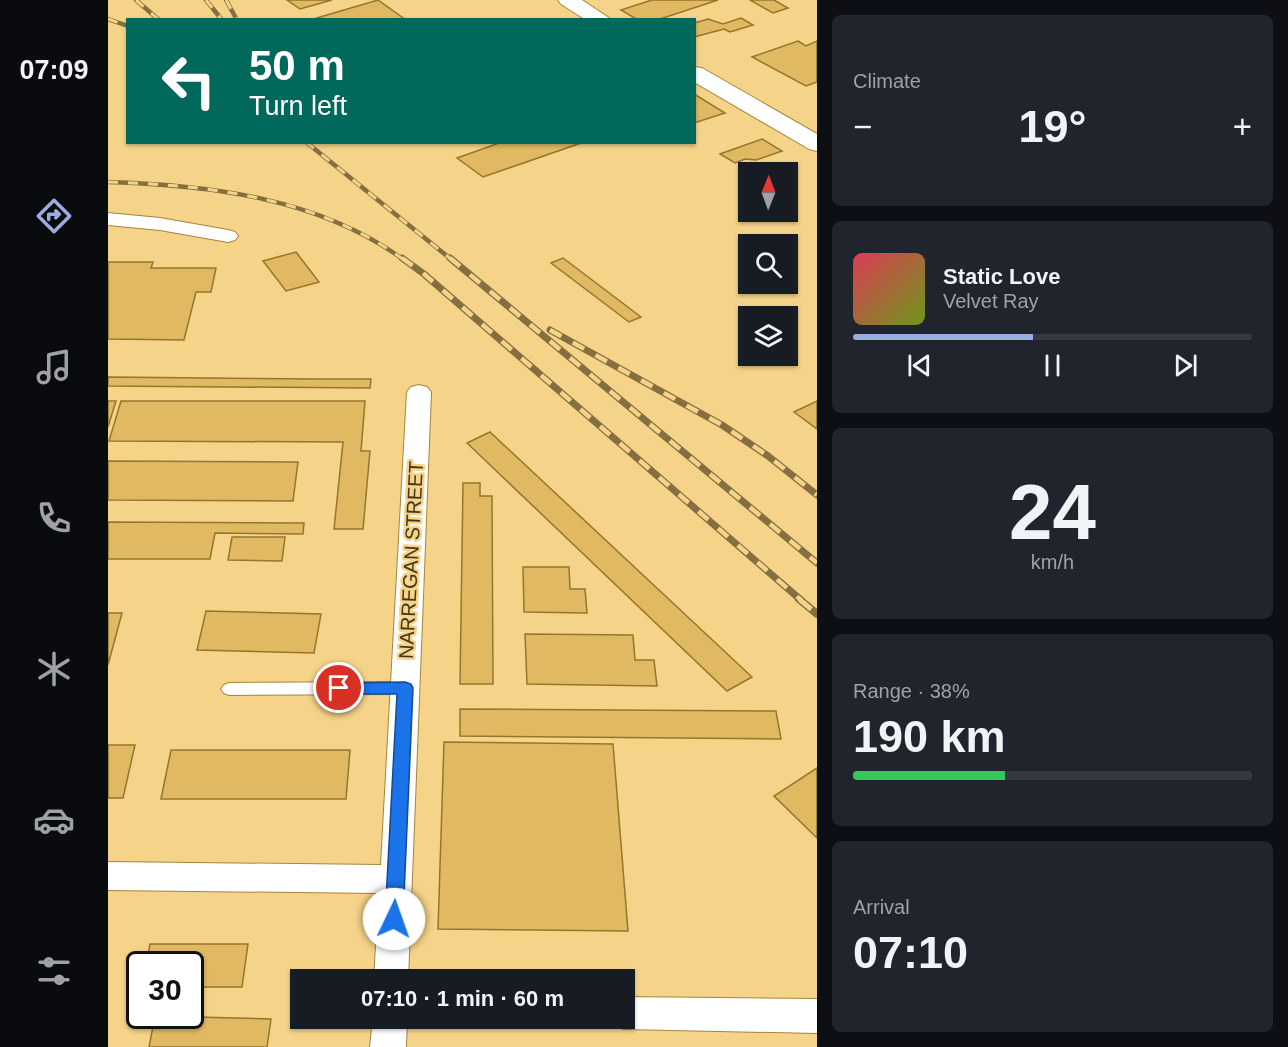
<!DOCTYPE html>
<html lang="en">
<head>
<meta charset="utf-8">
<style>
	:root { --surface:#171b24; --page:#20242c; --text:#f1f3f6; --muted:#9ea1a6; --line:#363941; --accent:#9aade1 }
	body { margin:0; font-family:Helvetica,sans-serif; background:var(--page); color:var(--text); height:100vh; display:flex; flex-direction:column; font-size:22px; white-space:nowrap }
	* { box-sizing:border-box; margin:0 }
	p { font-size:20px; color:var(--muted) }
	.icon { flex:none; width:33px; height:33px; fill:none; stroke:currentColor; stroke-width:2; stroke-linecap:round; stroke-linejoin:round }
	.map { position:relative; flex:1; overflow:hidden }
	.drawer { display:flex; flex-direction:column; gap:15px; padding:15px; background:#0d0f14; width:471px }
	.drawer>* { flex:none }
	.guide { position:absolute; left:18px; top:18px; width:570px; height:126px; border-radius:0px; box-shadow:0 2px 4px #0004; background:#00695c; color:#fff; overflow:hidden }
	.needle { width:39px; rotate:1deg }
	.fabs { position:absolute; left:630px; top:162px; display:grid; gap:12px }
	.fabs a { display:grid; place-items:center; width:60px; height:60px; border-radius:0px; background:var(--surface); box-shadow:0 2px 4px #0004; font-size:30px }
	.speed { position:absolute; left:18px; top:951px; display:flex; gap:12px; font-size:30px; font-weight:700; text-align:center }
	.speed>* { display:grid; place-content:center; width:78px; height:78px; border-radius:50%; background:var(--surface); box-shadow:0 2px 4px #0004; line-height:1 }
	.speed .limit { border:3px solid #111; border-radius:9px; background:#fff; color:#111 }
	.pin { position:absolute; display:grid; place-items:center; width:51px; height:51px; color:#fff; margin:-26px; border:3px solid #fff; border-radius:50%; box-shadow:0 2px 6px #0007 }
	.me { position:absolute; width:66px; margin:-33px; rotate:3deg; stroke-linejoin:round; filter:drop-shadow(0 0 4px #0008) }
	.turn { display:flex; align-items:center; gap:21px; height:126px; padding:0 24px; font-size:27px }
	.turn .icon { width:78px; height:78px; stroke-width:2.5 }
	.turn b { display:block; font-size:42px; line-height:51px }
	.big { font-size:45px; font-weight:700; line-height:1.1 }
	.drawer .tile { flex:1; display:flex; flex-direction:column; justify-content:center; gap:9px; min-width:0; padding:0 21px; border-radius:9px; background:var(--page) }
	.drawer .dial { align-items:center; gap:0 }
	.dial b { font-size:78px; line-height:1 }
	.song { display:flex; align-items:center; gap:18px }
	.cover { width:72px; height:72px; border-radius:9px; background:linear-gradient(135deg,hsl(350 70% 55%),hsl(80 70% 35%)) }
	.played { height:6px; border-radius:3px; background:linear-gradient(90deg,var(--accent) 45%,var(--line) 45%) }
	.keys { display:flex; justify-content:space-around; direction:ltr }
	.heat { display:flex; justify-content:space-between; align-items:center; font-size:33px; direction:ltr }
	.charge { height:9px; border-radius:4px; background:linear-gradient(90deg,#34c759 38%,var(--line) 0) }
	.trip { position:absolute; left:182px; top:969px; width:345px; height:60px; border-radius:0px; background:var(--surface); box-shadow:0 2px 4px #0004; font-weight:700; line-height:60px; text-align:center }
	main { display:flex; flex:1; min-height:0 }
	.tabs { display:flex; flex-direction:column; width:108px; justify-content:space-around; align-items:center; background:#090b0e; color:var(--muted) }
	.tabs .icon { width:42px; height:42px }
	.tabs .current { color:var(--accent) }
	.tabs b { font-size:27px; color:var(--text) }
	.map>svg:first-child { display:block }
	.building { fill:#e1b962; stroke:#96762a; stroke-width:1.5 }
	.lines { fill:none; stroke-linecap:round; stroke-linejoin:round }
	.lane-casing { stroke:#a6853b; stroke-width:2 }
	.street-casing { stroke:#a6853b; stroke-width:2 }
	.secondary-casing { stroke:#a6853b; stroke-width:2 }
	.lane { fill:#fff; fill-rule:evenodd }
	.street { fill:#fff; fill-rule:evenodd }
	.secondary { fill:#fff; fill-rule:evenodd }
	.rail-far2-casing { stroke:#856f41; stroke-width:4.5 }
	.rail-far1-casing { stroke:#856f41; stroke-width:7 }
	.rail-casing { stroke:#856f41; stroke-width:8 }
	.rail-far2 { stroke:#f5d389; stroke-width:3; stroke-dasharray:10; stroke-linecap:butt }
	.rail-far1 { stroke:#f5d389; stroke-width:4.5; stroke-dasharray:13; stroke-linecap:butt }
	.rail { stroke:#f5d389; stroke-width:5; stroke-dasharray:16; stroke-linecap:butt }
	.route { fill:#1a73e8; stroke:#114b97; stroke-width:1.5 }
	.labels { text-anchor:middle; stroke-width:5; stroke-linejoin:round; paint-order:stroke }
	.street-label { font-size:20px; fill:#453718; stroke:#f5d389 }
</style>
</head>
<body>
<main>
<nav class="tabs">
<b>07:09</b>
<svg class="icon current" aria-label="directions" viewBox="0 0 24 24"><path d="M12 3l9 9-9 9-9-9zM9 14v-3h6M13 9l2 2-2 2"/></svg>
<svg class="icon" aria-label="music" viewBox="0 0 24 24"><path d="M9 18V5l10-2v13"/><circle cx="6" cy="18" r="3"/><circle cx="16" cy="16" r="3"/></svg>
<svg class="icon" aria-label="phone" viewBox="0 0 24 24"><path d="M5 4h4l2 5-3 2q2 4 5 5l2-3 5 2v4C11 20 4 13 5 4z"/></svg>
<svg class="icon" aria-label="climate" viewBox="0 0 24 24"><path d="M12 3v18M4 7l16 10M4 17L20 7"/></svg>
<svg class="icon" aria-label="car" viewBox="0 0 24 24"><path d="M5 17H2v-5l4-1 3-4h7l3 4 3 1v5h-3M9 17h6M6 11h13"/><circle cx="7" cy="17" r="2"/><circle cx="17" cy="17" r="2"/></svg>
<svg class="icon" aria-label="filters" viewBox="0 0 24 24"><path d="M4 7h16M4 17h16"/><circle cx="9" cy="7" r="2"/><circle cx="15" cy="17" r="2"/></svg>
</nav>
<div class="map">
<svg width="709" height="1047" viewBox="0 0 709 1047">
	<rect width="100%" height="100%" fill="#f5d389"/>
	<g class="building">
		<path d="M179,0H224L192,9Z"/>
		<path d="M270,0L298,20H202Z"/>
		<path d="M544,0H610L549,20H530L513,10Z"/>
		<path d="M642,0H666L680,8L665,13Z"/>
		<path d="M633,18L645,25L622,32L616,29L586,37V23L600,19L615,24Z"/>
		<path d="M690,41L698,46L709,41V82L698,86L644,57Z"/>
		<path d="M586,94L617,113L586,123Z"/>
		<path d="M654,139L674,151L648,160L637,159L627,163L612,154Z"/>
		<path d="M394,142H476L375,177L349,158Z"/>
		<path d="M188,252L211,282L178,291L155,261Z"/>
		<path d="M455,258L533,317L521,322L443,263Z"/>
		<path d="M0,262H45L43,268H108L103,292H88L76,340L0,339Z"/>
		<path d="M0,377L211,379H263L262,388L0,386Z"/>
		<path d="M0,401H8L0,427Z"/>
		<path d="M13,401H257L253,451H262L255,529H226L235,442L1,441Z"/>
		<path d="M709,401V429L686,412Z"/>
		<path d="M382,432L644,677L619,691L359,443Z"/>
		<path d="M0,461L190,462L185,501L0,500Z"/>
		<path d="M355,483H372V496H384L385,684H352Z"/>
		<path d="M0,522L196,523L195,534L107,533L102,559H0Z"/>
		<path d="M124,537H177L174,561L120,560Z"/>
		<path d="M415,567H461L462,589H477L479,613L416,612Z"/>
		<path d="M98,611L213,614L206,653L89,650Z"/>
		<path d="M0,613H14L0,665Z"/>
		<path d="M417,634L525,635L527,660H546L549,686L419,684Z"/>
		<path d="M352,709L668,711L673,739L352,736Z"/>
		<path d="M336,742L505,744L520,931L330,929Z"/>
		<path d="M0,745H27L15,798H0Z"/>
		<path d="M63,750H242L238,799H53Z"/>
		<path d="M709,768V838L666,796Z"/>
		<path d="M42,944H140L134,987H82V964H38Z"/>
		<path d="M47,1016L163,1019L159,1047H41Z"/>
	</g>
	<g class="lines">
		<defs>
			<path id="lane" d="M297,682L302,684L305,688L302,692L297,694L121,695L116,693L113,689L116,685L121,683Z"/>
			<g id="street">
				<path d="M0,213L52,218L120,230L127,232L130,236L127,240L120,242L52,230L0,225Z"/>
				<path d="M311,385L319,387L323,392L300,980H266L271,893L0,890V862L273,865L299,392L303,387Z"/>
				<path d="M516,997L709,999V1033L516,1029L504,1025L501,1018H516Z"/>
				<path d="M265,1018H299L298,1047H262Z"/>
			</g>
			<g id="secondary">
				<path d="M450,0H474L504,20H478L453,4Z"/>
				<path d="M586,67L594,68L709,134V151L701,149L586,82Z"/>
			</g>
		</defs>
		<use href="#lane" class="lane-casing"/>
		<use href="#street" class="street-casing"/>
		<use href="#secondary" class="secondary-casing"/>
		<use href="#lane" class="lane"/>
		<use href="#street" class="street"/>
		<use href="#secondary" class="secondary"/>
		<defs>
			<g id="rail-far2">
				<path d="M28,0L51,20"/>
				<path d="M98,0L114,20"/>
				<path d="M118,0L129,20"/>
				<path d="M0,19L20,26"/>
				<path d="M198,142L344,260"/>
				<path d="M0,182C102,185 211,198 296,260"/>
			</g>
			<g id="rail-far1">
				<path d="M294,258L316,274L693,600"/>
				<path d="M342,258L709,563"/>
				<path d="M442,330L614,425L660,456L709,495"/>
			</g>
			<path id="rail" d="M691,599L709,614"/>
		</defs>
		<use href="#rail-far2" class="rail-far2-casing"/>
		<use href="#rail-far1" class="rail-far1-casing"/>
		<use href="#rail" class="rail-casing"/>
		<use href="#rail-far2" class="rail-far2"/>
		<use href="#rail-far1" class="rail-far1"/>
		<use href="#rail" class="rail"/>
	</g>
	<path class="route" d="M297,682L303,684L305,688L295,919L292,925L286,927L280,925L277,919L289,694H231L226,693L223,688L226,684L231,683Z"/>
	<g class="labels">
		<g class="street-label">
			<text transform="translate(303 560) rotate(-87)" y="7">NARREGAN STREET</text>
		</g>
	</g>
</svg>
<div class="fabs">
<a><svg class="needle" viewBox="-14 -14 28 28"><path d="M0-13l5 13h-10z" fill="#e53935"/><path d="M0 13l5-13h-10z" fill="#9ea1a6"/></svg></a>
<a><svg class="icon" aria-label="search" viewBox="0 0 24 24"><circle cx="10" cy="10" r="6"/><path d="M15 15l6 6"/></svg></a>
<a><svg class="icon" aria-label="layers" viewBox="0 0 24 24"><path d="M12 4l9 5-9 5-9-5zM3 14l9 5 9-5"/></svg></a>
</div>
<div class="speed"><div class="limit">30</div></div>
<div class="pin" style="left:231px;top:688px;background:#d93025"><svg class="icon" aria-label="arrive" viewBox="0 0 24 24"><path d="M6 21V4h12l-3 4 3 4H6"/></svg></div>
<svg class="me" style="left:286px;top:919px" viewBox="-20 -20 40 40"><circle r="19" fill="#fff"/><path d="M0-13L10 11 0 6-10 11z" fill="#1a73e8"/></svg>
<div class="trip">07:10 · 1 min · 60 m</div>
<div class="guide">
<div class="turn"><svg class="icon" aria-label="left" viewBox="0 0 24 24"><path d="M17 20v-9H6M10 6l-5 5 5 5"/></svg><div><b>50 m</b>Turn left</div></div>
</div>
</div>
<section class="drawer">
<div class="tile"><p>Climate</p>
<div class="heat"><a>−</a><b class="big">19°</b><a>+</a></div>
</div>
<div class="tile">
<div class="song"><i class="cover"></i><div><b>Static Love</b><p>Velvet Ray</p></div></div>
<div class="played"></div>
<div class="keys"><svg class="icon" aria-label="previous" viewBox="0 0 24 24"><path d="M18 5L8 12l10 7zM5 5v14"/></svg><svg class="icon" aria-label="pause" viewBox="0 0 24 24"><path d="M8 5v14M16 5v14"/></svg><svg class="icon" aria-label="next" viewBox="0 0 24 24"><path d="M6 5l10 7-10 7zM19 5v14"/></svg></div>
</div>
<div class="tile dial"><b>24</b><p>km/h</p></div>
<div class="tile"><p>Range · 38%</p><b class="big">190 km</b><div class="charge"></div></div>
<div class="tile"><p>Arrival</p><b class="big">07:10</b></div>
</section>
</main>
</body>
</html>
